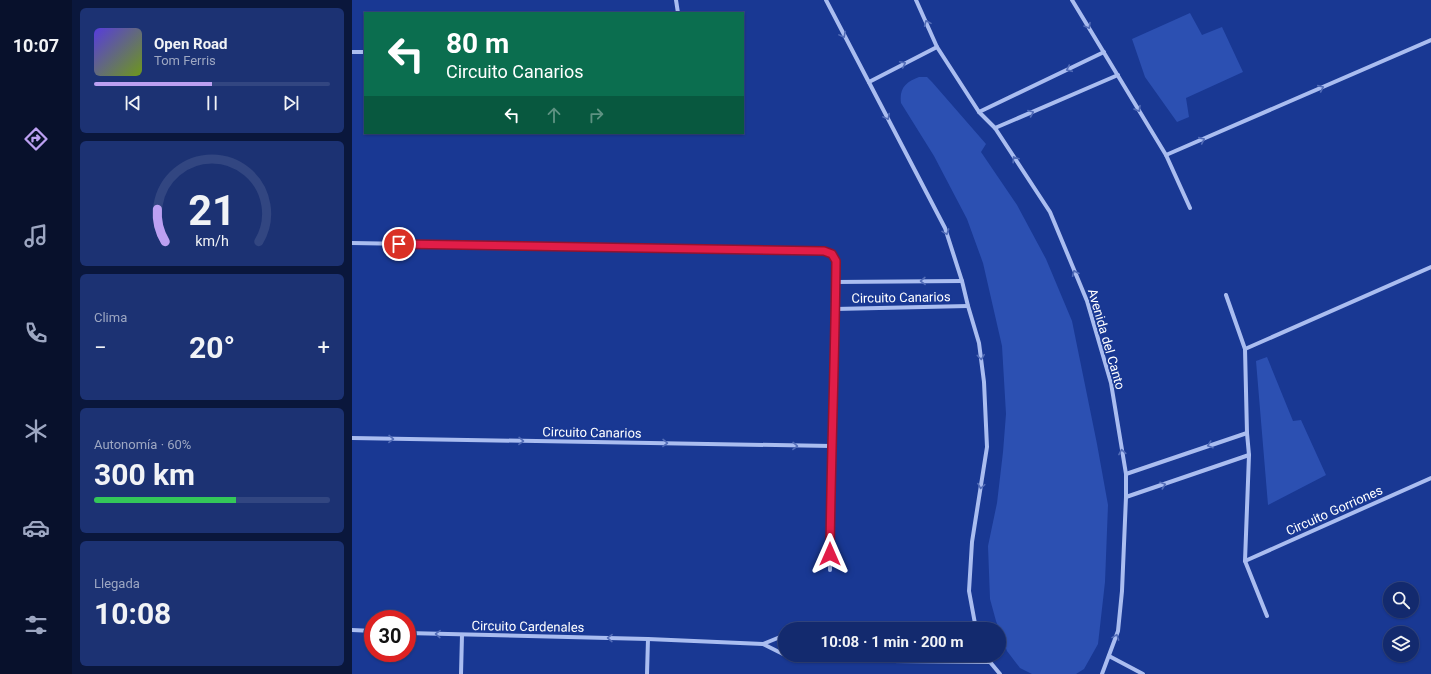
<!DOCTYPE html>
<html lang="es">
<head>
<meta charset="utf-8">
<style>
	:root { --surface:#132a6e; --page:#1c3273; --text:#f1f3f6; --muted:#9da7c2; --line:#324681; --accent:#bca0f2 }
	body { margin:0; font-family:Roboto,sans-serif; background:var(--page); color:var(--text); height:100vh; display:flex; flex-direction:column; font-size:15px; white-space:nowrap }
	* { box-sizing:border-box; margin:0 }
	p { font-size:13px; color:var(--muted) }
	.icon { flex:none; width:22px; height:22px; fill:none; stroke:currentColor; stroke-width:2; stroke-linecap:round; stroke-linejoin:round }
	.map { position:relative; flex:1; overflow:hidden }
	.details { display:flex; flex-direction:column; gap:8px; padding:8px; background:#0a173c; width:280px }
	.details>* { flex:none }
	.guide { position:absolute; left:12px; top:12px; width:380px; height:122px; border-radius:0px; box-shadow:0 1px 3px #0004,0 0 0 1px var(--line); background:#0b6e4f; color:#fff; overflow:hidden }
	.fabs { position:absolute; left:1031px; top:582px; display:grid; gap:8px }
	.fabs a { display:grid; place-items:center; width:36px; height:36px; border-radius:50%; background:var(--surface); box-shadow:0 1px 3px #0004,0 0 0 1px var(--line); font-size:20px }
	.speed { position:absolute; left:12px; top:610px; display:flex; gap:8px; font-size:20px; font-weight:700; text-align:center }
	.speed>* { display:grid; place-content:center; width:52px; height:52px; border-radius:50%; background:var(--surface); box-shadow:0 1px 3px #0004,0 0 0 1px var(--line); line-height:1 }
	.speed .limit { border:6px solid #d22; background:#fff; color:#111 }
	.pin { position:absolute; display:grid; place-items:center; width:34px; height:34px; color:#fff; margin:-17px; border:2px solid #fff; border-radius:50%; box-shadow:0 1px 4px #0007 }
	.me { position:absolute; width:44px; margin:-22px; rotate:0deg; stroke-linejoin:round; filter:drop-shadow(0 0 3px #0008) }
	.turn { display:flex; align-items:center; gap:14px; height:84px; padding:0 16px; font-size:18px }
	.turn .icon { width:52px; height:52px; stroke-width:2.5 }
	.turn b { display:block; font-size:28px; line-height:34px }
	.lanes { display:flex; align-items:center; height:38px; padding:0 16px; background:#0003; justify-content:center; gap:20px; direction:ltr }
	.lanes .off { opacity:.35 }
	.big { font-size:30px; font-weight:700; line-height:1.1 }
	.details .widget { flex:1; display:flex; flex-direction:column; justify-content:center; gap:6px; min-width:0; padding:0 14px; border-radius:6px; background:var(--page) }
	.details .dial { align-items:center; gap:0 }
	.dial svg { height:104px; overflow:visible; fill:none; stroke:var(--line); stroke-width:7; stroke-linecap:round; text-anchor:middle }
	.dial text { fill:var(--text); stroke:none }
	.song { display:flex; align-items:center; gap:12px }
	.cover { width:48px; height:48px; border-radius:6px; background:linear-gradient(135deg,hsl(250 70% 55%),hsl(80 70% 35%)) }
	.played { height:4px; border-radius:2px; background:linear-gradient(90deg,var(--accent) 50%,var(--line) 50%) }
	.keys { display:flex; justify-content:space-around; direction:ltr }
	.heat { display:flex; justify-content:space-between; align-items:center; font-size:22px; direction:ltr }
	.charge { height:6px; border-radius:3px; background:linear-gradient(90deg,#34c759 60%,var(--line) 0) }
	.trip { position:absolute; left:426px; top:622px; width:228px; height:40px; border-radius:20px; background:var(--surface); box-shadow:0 1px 3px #0004,0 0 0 1px var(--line); font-weight:700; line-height:40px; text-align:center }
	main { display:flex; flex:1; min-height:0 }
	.tab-bar { display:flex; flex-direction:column; width:72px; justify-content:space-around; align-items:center; background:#08112c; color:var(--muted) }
	.tab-bar .icon { width:28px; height:28px }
	.tab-bar .active { color:var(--accent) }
	.tab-bar b { font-size:18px; color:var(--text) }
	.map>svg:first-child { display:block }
	.green { fill:#2c50b2 }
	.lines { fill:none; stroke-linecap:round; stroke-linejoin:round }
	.minor { stroke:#aabdf0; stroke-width:4 }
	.oneway { stroke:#536db8 }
	.route-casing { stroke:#92132f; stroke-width:10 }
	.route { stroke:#e11d48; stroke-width:7 }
	.labels { text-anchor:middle; stroke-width:3.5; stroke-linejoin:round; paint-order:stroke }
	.street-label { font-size:13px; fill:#fff; stroke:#193893 }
</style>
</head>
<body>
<main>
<nav class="tab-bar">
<b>10:07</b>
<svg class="icon active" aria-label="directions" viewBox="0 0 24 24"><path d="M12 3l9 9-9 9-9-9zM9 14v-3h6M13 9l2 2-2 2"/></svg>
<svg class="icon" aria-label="music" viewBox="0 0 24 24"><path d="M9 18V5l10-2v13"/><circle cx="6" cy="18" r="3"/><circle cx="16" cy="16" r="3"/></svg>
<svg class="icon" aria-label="phone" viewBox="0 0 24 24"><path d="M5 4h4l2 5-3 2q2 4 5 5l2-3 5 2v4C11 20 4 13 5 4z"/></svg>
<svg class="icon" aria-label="climate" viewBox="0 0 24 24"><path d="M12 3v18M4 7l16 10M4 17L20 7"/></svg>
<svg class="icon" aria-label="car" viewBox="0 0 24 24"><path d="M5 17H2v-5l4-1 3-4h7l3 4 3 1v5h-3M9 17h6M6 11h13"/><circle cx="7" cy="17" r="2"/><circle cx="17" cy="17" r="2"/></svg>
<svg class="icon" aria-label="filters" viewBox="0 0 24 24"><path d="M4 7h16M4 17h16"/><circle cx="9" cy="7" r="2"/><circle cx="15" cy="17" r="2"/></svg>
</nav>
<section class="details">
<div class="widget">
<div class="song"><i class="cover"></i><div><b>Open Road</b><p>Tom Ferris</p></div></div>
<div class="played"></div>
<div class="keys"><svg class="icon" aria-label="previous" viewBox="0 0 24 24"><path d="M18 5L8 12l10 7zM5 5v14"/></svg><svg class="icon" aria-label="pause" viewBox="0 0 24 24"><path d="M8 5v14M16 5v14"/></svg><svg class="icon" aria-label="next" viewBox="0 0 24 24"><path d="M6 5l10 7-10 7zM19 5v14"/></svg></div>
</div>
<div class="widget dial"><svg viewBox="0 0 100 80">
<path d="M14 69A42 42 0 1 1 86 69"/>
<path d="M14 69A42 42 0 0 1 8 44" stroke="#bca0f2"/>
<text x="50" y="56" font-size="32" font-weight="700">21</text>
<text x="50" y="72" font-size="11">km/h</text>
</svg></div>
<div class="widget"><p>Clima</p>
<div class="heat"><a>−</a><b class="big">20°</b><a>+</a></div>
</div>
<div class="widget"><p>Autonomía · 60%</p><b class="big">300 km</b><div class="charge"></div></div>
<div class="widget"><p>Llegada</p><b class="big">10:08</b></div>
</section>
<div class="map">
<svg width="1079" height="674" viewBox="0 0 1079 674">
	<rect width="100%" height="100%" fill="#193893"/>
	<g class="green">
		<path d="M838,13L850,35L870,27L891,72L834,98L837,117L825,122L793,77L780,39Z"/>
		<path d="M567,77H575L580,82L634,144L629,152L665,205L694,259L720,321L745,444L756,505L753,582L746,644L732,669L724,674H680L668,668L655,651L644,621L638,599L636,546L645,503L651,452L654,414L650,346L631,263L615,219L582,156L549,103C547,88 554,82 567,77Z"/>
		<path d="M915,357L941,421L949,420L974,475L916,505L904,361Z"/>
	</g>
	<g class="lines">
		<g class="minor">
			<path d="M324,0L326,13"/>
			<path d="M474,0L593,228L610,281L616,306L627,343L632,382L635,447L620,542L617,591L624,629"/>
			<path d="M564,0L585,47L627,112L643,128L698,212L735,301L759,383L774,474V497L770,591L766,631L750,674"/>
			<path d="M720,0L814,155L838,208"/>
			<path d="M0,52H13"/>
			<path d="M517,82L585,47"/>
			<path d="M627,112L752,52"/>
			<path d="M643,128L766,75"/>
			<path d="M814,155L1079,40"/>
			<path d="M0,243L472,251L480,254L484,261L483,309L479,446L478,570"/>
			<path d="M483,282L610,281"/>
			<path d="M874,295L893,349L895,433L897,455L893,561L915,616"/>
			<path d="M483,309L616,306"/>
			<path d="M893,349L1079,267"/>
			<path d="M0,438L479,446"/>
			<path d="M774,474L895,433"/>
			<path d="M774,497L897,455"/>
			<path d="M893,561L1079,478"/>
			<path d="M0,630L21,631"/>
			<path d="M55,633L296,639L411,644L433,655"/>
			<path d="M411,644L433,635"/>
			<path d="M434,655L444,660L638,662"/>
			<path d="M635,655L638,662L648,674"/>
			<path d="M757,656L791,674"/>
			<path d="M109,674L110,635"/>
			<path d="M295,674L296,639"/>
		</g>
	</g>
	<defs><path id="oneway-chevron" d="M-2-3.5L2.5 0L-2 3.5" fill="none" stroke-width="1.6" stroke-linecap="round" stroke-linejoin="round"/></defs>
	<g class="oneway">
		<use href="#oneway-chevron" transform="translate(575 23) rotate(-114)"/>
		<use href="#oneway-chevron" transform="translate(736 26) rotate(59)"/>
		<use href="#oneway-chevron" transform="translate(491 35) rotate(62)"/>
		<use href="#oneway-chevron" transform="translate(551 64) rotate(-27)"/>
		<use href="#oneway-chevron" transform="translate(717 69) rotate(155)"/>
		<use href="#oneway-chevron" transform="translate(969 88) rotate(-24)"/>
		<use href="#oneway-chevron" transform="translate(786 109) rotate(59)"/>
		<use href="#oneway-chevron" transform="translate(679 113) rotate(-23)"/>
		<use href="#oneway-chevron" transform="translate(535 117) rotate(62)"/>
		<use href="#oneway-chevron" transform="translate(850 140) rotate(-24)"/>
		<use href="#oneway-chevron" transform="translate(663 159) rotate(-123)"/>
		<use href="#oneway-chevron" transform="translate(594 232) rotate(70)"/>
		<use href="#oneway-chevron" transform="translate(723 273) rotate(-113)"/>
		<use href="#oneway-chevron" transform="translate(571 281) rotate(179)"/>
		<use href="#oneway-chevron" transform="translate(629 357) rotate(83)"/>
		<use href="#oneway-chevron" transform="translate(39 439) rotate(1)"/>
		<use href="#oneway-chevron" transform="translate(169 441) rotate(1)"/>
		<use href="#oneway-chevron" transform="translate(313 443) rotate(1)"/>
		<use href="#oneway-chevron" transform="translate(858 445) rotate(161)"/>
		<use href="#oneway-chevron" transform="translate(443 446) rotate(1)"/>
		<use href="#oneway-chevron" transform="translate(770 452) rotate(-100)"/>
		<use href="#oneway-chevron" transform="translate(811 485) rotate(-19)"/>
		<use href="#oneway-chevron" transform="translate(629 486) rotate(99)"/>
		<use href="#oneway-chevron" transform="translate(86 634) rotate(-178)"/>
		<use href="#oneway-chevron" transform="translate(764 637) rotate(-70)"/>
		<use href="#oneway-chevron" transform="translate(258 638) rotate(-179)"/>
	</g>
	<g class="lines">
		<defs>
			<path id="route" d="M47,244L472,251L480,254L484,261C483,359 479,457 478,554"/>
		</defs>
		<use href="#route" class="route-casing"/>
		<use href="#route" class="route"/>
	</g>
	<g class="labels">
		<g class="street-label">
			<text transform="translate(549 297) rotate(-1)" y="5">Circuito Canarios</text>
			<text transform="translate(755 339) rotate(74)" y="5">Avenida del Canto</text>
			<text transform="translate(240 432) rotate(1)" y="5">Circuito Canarios</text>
			<text transform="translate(982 510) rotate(-24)" y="5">Circuito Gorriones</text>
			<text transform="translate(176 626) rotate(1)" y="5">Circuito Cardenales</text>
		</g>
	</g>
</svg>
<div class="fabs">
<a><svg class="icon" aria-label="search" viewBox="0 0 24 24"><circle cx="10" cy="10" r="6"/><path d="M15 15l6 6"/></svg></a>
<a><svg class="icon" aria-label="layers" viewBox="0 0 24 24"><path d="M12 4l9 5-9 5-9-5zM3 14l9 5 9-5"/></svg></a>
</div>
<div class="speed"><div class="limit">30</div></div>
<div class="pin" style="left:47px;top:244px;background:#d93025"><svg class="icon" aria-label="arrive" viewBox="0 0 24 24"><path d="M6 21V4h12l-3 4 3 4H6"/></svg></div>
<svg class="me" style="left:478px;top:554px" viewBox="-20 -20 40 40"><path d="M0-17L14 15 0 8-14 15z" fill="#e11d48" stroke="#fff" stroke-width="4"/></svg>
<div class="trip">10:08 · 1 min · 200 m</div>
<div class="guide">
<div class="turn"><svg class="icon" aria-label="left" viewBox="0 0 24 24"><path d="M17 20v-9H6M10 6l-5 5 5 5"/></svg><div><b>80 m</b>Circuito Canarios</div></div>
<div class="lanes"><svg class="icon" aria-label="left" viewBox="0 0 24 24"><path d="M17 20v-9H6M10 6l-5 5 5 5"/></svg><svg class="icon off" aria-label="ahead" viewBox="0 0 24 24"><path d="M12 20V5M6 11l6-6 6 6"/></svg><svg class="icon off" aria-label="right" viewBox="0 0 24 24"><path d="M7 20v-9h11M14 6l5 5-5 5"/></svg></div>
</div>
</div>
</main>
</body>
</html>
